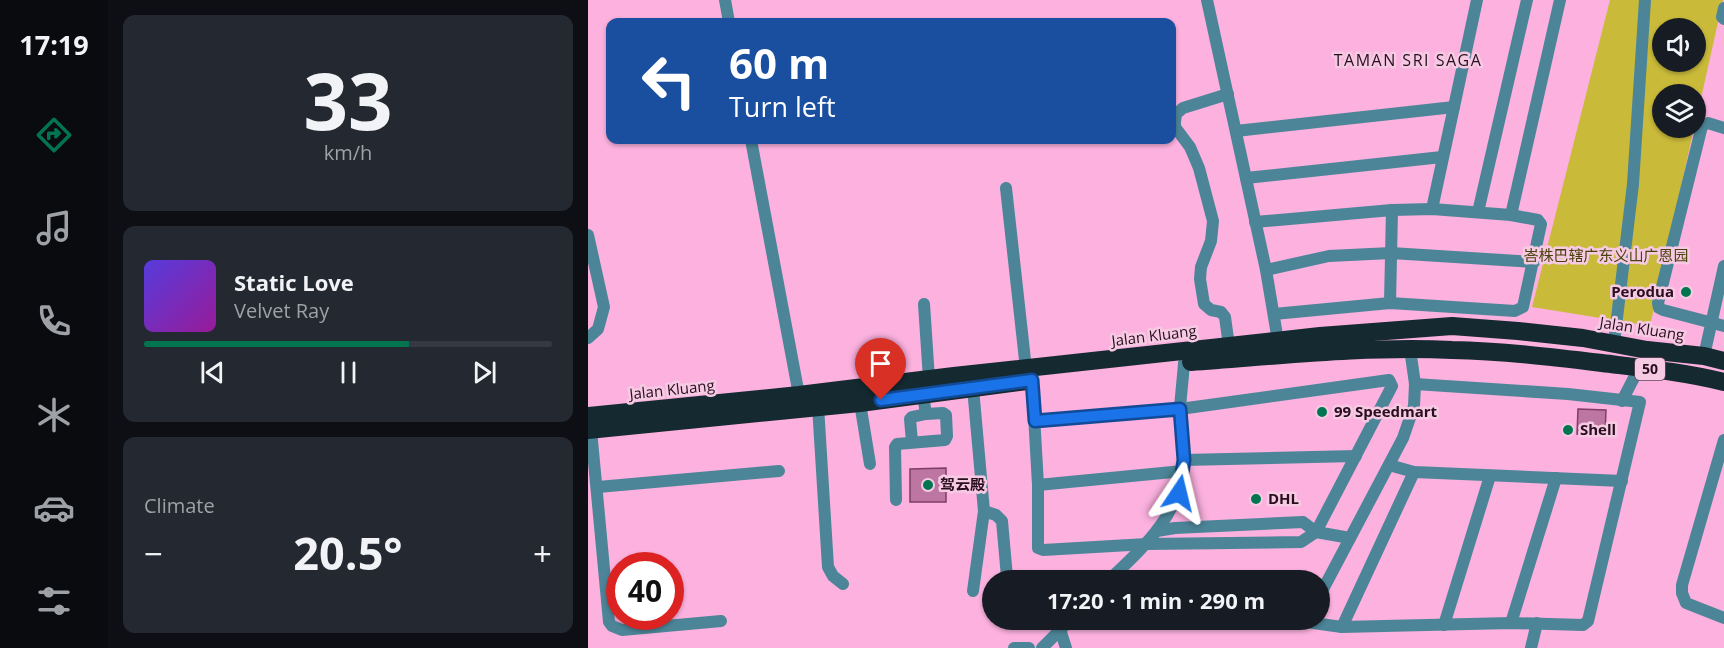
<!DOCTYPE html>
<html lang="en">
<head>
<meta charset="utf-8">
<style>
	:root { --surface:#171b24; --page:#242831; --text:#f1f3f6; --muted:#9ea1a6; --line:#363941; --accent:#01754f }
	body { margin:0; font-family:"Open Sans","Noto Sans SC",sans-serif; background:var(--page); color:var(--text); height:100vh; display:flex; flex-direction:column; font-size:22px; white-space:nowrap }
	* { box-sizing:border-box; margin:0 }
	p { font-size:20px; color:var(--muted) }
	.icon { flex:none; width:33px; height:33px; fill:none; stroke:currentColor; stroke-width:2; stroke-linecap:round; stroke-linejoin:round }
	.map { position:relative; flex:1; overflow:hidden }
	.sheet { display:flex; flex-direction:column; gap:15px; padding:15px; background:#0d0f14; width:480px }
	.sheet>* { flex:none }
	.hud { position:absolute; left:18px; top:18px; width:570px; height:126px; border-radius:12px; box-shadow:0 2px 4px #0004; background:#1a4fa0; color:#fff; overflow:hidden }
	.controls { position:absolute; left:1064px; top:18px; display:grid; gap:12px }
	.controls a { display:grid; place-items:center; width:54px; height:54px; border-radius:50%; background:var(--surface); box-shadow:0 2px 4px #0004; font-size:30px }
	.speed { position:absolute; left:18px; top:552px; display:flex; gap:12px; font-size:30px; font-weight:700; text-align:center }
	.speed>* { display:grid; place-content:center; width:78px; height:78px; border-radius:50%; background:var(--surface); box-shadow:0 2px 4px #0004; line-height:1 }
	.speed .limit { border:9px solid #d22; background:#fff; color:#111 }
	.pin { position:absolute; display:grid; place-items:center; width:51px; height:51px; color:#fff; margin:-62px -26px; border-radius:50% 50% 50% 0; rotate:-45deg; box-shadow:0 0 6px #0007 }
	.pin .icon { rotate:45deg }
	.me { position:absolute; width:66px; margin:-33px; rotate:10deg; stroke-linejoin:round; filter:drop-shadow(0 0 4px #0008) }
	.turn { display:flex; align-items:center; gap:21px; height:126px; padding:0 24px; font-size:27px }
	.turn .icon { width:78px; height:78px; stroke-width:2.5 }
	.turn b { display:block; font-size:42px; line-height:51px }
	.big { font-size:45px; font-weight:700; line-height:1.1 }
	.sheet .tile { flex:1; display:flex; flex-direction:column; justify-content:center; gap:9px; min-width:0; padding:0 21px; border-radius:12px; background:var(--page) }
	.sheet .dial { align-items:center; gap:0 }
	.dial b { font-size:78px; line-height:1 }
	.song { display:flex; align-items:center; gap:18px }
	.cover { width:72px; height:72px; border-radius:9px; background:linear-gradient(135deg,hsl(250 70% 55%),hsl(300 70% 35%)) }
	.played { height:6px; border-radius:3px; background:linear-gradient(90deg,var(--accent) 65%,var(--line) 65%) }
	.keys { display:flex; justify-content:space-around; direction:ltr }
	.heat { display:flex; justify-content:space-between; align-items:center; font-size:33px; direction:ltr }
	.trip { position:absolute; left:394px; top:570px; width:348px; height:60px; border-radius:30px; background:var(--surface); box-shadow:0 2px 4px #0004; font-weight:700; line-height:60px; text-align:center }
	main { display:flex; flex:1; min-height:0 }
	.tabs { display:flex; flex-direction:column; width:108px; justify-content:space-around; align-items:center; background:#090b0e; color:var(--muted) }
	.tabs .icon { width:42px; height:42px }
	.tabs .current { color:var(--accent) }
	.tabs b { font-size:27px; color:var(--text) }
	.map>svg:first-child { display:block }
	.green { fill:#caba3a; fill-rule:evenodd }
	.building { fill:#bc76a1; stroke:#7e3e67; stroke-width:1.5 }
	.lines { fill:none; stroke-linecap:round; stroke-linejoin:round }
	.minor { stroke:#4c8598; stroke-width:12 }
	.highway { stroke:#142930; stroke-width:18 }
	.route-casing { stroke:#114b97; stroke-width:15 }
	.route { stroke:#1a73e8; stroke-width:10 }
	.poi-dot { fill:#01754f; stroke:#f7cae4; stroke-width:2 }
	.labels { text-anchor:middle; stroke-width:5; stroke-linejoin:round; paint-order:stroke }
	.shield { fill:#f7cae4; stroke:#66465a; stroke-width:1.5 }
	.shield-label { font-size:14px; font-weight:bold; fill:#280e1f }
	.park-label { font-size:15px; fill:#49420c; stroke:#f7cae4 }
	.poi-label { font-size:15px; font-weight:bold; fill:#280e1f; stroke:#f7cae4; text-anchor:start }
	.street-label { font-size:15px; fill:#280e1f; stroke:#f7cae4 }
	.neighbourhood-label { font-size:16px; letter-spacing:1.5px; fill:#280e1f; stroke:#f7cae4 }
</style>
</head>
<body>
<main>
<nav class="tabs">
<b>17:19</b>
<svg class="icon current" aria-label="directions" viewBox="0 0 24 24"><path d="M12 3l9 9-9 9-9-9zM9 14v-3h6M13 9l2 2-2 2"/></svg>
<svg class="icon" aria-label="music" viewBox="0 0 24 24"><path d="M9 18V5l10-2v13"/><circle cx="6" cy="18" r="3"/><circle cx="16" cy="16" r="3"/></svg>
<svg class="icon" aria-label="phone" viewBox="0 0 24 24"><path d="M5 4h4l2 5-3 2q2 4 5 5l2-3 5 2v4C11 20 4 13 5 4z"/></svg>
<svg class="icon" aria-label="climate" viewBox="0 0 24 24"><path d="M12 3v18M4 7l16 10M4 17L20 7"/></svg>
<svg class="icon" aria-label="car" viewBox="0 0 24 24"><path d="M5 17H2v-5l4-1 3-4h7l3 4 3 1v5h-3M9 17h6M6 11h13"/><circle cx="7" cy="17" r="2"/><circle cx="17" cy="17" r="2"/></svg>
<svg class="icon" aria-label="filters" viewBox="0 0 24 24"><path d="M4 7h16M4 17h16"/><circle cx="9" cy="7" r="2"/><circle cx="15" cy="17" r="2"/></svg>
</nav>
<section class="sheet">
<div class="tile dial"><b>33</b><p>km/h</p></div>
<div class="tile">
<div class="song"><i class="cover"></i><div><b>Static Love</b><p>Velvet Ray</p></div></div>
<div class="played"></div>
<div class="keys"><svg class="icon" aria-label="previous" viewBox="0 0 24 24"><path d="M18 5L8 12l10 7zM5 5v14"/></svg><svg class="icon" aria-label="pause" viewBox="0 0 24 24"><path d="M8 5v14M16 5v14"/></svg><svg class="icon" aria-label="next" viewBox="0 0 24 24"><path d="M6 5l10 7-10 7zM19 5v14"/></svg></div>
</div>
<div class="tile"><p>Climate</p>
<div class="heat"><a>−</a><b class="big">20.5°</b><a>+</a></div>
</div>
</section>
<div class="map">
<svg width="1136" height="648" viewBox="0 0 1136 648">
	<rect width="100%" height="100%" fill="#fcb1df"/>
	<path class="green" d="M1022,0H1135L1107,125V94H1074V128H1106L1062,326L944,307ZM1074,28H1107V62H1074Z"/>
	<g class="building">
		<path d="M990,409L1018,410L1017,435L989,434Z"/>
		<path d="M358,468V502H322V469Z"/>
	</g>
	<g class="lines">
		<g class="minor">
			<path d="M137,0L141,22"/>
			<path d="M619,0L678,270L690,341"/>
			<path d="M1136,8L1134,17L1136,19"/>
			<path d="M640,94L595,108L588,114L587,122V127L602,147L611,168L625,221L623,241L613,267L612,279L616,304L623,310L633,312L637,317L641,346"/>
			<path d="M1136,128L1120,123L1114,126L1070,303L1071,308L1075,310L1136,326"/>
			<path d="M648,131L866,107"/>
			<path d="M163,140L211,395"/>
			<path d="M658,178L854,157"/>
			<path d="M418,188L438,369"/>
			<path d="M844,209L889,0"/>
			<path d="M890,212L939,0"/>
			<path d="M923,215L972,0"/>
			<path d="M667,222L804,210L844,209L923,215L950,220L953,224L935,307L927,311L802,303L686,314"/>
			<path d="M0,235L16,307L10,329L0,338"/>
			<path d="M678,270L741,256L803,253L946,262"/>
			<path d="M802,303L804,210"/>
			<path d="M336,304L341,379"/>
			<path d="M1026,343L1045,184L1057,0"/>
			<path d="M1116,356L1136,266"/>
			<path d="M444,380L450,485V548L455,550L559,544L713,542L728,532L804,386L801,380L592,409L447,421"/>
			<path d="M1034,401L1051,368"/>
			<path d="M272,403L282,464"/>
			<path d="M230,406L240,567L245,576L255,584"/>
			<path d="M3,430L21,622L24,626L34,630L133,621"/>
			<path d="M1136,440L1094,585V593L1098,603L1136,618"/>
			<path d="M324,442L322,419L324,417L338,414"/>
			<path d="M596,460L768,456"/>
			<path d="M801,465L826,472L1034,481"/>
			<path d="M450,485L595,471"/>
			<path d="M10,487L191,471"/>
			<path d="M308,500L307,447L309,444L357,440L359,436L358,415L355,413L338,414L335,395"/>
			<path d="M396,511L408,515L414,521L419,577"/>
			<path d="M569,531L587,528L715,522L728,532L762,538"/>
			<path d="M521,580C556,547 596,511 596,459C596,442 592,425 592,409C593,393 595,378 596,363"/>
			<path d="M385,591L396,511L385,388"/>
			<path d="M732,595L815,438L826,406L827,384L822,349"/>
			<path d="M718,622L754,627L923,623L995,625L1000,621L1052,402L980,394L827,384"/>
			<path d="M923,623L968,478"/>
			<path d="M856,625L902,476"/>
			<path d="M754,627L826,472"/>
			<path d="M472,629L478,648"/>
			<path d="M426,648H441"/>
			<path d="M454,648L482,620"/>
			<path d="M943,648L949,623"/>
		</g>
		<g class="highway">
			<path d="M603,362C690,356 777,346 864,350C914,351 964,357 1014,363C1055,368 1096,372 1136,382"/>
			<path d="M0,416L211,395L366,376L732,336L864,326L930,331L995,338L1059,350L1116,356L1136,361"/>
			<path d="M0,430L272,403L439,381"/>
		</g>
	</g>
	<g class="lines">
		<defs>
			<path id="route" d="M293,400L444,380L447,421L592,409L596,460L591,493"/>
		</defs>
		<use href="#route" class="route-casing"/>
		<use href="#route" class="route"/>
	</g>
	<g class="poi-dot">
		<circle cx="1098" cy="292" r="6"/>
		<circle cx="734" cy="412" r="6"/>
		<circle cx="980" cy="430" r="6"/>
		<circle cx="340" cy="485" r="6"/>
		<circle cx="668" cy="499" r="6"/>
	</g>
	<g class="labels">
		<rect class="shield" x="1047" y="358" width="30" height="22" rx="4.5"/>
		<g class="shield-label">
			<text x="1062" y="374">50</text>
		</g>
		<g class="park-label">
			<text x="1018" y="261">峇株巴辖广东义山广恩园</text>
		</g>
		<g class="poi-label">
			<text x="1086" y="297" text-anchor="end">Perodua</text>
			<text x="746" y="417">99 Speedmart</text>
			<text x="992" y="435">Shell</text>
			<text x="352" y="490">驾云殿</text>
			<text x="680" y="504">DHL</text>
		</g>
		<g class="street-label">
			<text transform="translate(1054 329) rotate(9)" y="5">Jalan Kluang</text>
			<text transform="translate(566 336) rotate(-7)" y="5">Jalan Kluang</text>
			<text transform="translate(84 390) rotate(-6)" y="5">Jalan Kluang</text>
		</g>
		<g class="neighbourhood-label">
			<text x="820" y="66">TAMAN SRI SAGA</text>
		</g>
	</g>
</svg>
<div class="controls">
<a><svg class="icon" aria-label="sound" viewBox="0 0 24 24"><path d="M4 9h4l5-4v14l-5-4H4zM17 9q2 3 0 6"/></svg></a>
<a><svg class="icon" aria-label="layers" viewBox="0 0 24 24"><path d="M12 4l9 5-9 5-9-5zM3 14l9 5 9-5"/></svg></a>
</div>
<div class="speed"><div class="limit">40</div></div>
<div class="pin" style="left:293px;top:400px;background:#d93025"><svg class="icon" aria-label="arrive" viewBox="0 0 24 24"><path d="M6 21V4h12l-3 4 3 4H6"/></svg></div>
<svg class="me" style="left:591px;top:493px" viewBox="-20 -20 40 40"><path d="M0-17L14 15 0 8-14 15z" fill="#1a73e8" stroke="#fff" stroke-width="4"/></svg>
<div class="trip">17:20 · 1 min · 290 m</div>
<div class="hud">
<div class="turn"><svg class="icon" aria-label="left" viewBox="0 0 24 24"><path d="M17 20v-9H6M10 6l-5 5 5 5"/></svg><div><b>60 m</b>Turn left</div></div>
</div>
</div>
</main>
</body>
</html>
